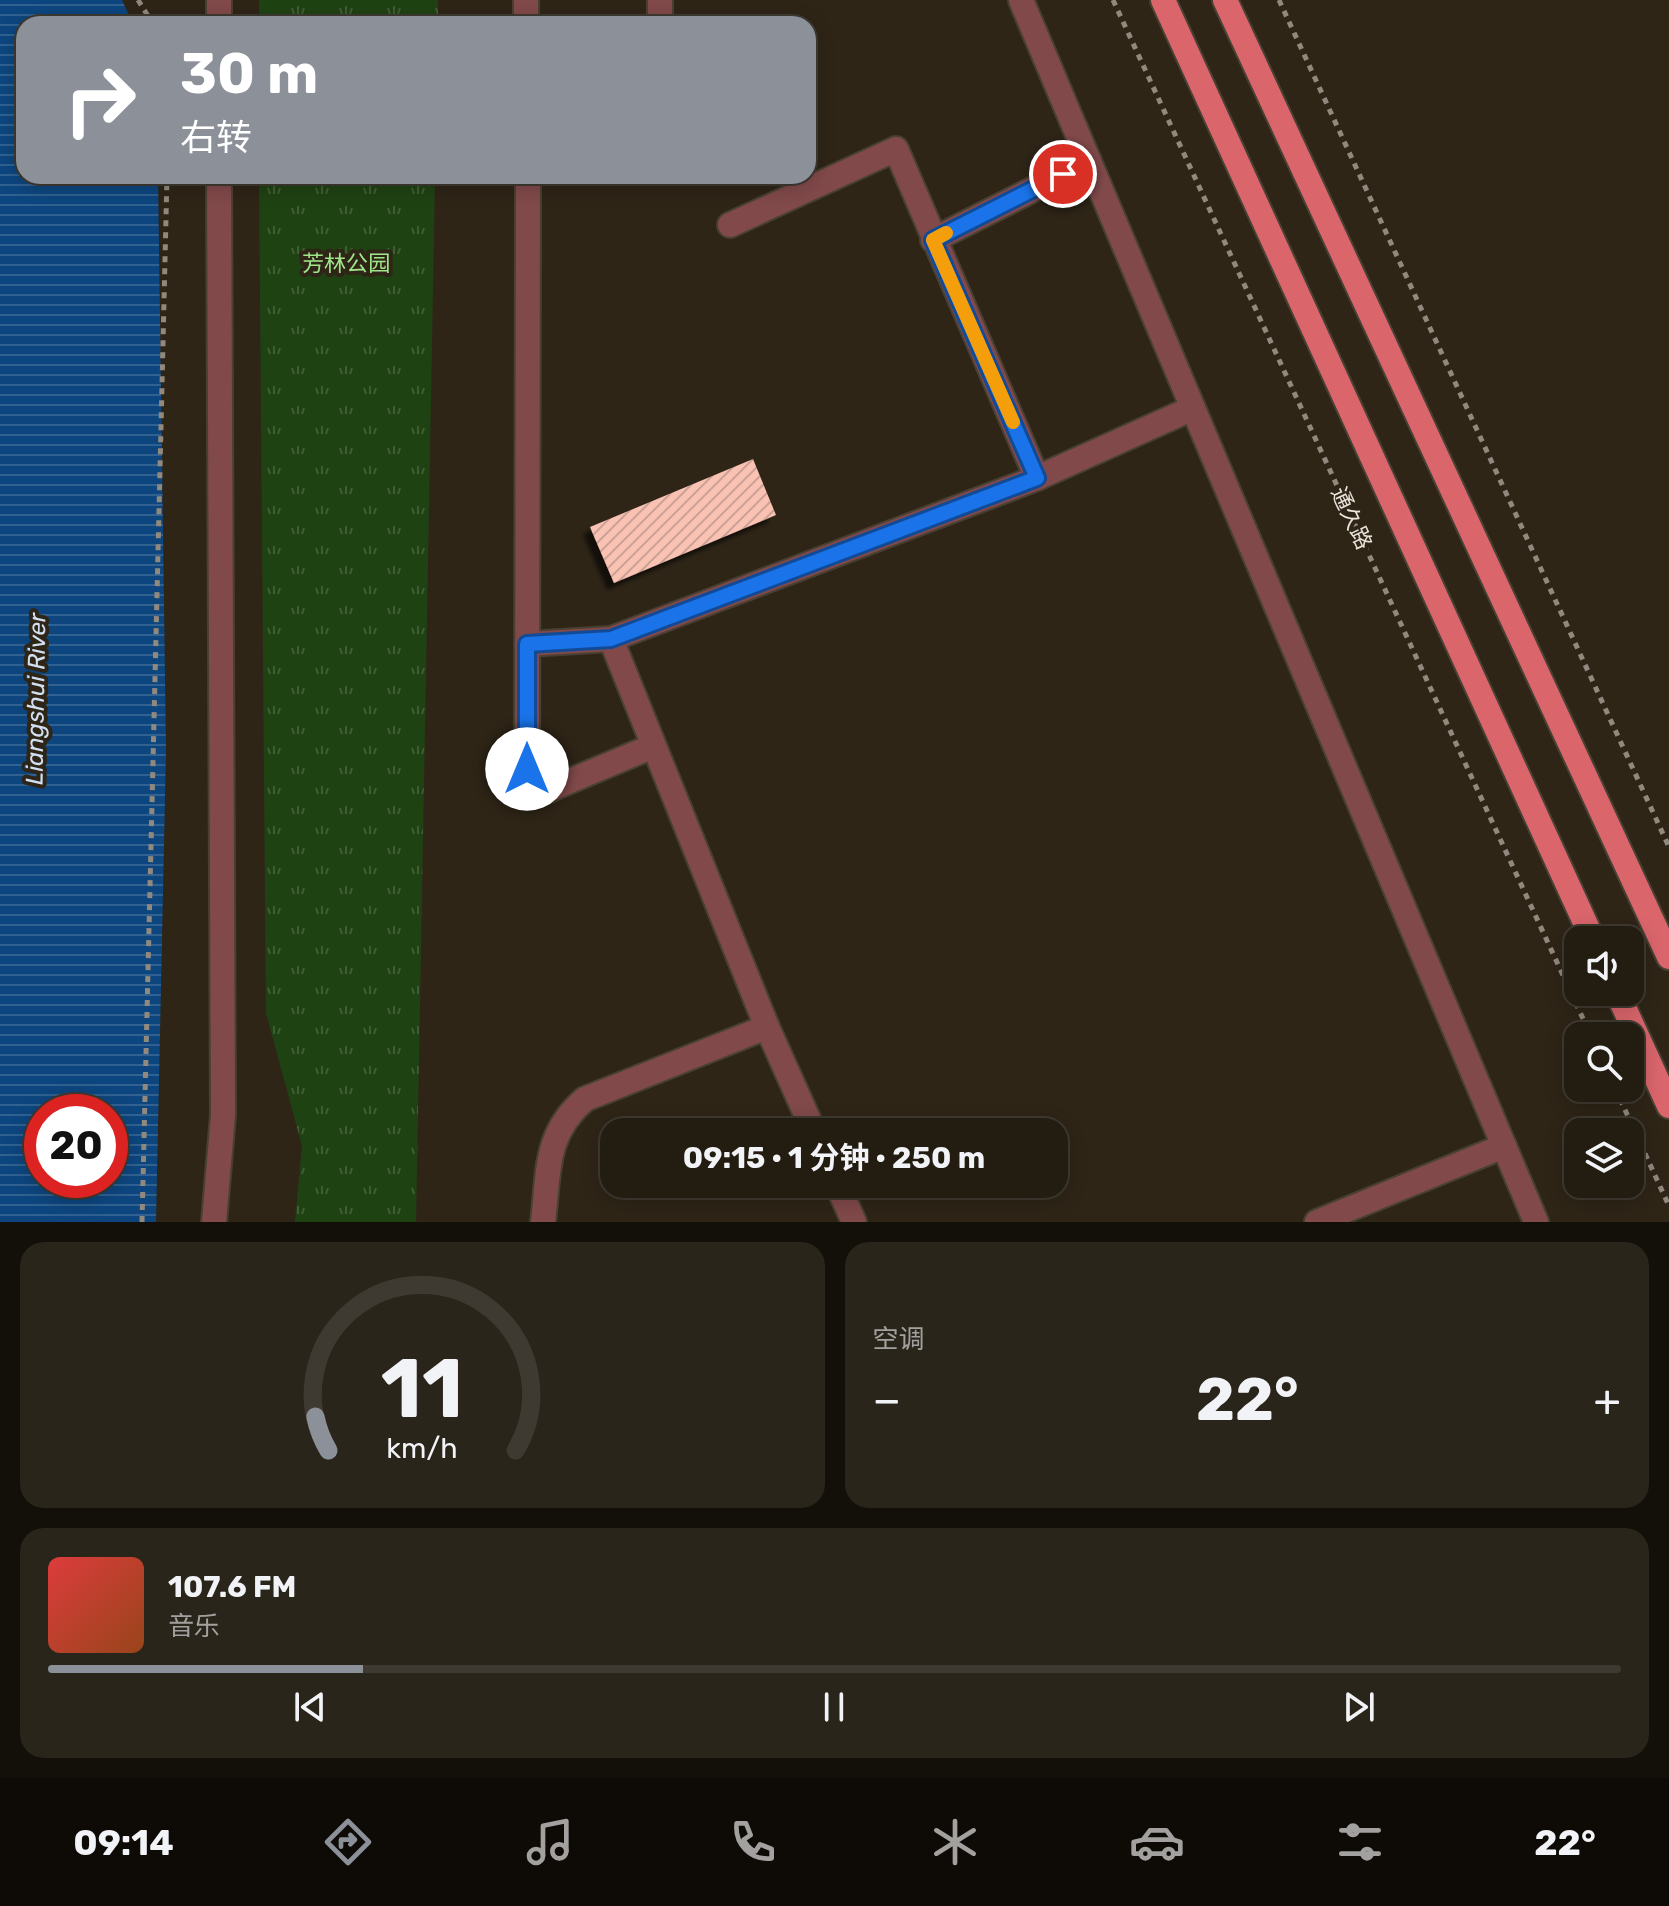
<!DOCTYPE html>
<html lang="zh">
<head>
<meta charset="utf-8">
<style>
	:root { --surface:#221c11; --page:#2a251a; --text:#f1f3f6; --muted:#a2a19f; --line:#3f3a31; --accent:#8c9099 }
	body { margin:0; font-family:Rubik,"Noto Sans SC",sans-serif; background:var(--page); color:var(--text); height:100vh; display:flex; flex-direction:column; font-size:30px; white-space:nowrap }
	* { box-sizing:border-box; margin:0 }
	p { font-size:26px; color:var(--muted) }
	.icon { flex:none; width:44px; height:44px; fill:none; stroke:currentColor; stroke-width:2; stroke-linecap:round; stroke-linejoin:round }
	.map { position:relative; height:1222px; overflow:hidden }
	.details { display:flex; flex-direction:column; gap:20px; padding:20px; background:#130f09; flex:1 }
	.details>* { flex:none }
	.hud { position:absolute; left:16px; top:16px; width:800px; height:168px; border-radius:24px; box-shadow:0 4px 20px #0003,0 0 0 2px var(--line); background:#8c9099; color:#fff; overflow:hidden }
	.buttons { position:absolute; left:1564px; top:926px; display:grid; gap:16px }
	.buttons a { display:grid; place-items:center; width:80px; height:80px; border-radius:16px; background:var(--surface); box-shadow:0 4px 20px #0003,0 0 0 2px var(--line); font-size:40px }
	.speed { position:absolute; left:24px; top:1094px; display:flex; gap:16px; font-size:40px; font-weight:700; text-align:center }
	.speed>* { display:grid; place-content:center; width:104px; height:104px; border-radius:50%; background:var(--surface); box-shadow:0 4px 20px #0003,0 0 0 2px var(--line); line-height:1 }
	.speed .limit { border:12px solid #d22; background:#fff; color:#111 }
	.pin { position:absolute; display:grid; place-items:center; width:68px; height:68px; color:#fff; margin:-34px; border:4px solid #fff; border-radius:50%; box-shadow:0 2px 8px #0007 }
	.me { position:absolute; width:88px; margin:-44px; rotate:0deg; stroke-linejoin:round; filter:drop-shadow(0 0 6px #0008) }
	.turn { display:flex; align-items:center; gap:28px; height:168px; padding:0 32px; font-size:36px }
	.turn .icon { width:104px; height:104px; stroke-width:2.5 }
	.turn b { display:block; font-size:56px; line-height:68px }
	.big { font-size:60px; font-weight:700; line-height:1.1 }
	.details .tile { flex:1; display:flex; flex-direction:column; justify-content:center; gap:12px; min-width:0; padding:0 28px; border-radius:24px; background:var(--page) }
	.details .dial { align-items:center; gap:0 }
	.dial svg { height:208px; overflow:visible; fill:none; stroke:var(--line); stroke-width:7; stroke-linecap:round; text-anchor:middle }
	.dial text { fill:var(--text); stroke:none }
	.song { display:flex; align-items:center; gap:24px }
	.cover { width:96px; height:96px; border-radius:12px; background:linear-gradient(135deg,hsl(0 70% 55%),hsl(20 70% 35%)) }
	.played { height:8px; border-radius:4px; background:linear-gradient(90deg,var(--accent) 20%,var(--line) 20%) }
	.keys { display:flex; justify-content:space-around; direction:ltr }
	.heat { display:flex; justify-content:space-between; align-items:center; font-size:44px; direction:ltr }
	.details .tiles { flex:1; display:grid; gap:20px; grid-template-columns:1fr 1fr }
	.tile:last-child { grid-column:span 2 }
	.trip { position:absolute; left:600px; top:1118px; width:468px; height:80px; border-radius:24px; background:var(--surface); box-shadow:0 4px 20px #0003,0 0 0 2px var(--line); font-weight:700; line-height:80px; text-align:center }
	.tabs { display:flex; height:128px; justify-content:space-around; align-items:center; background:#0e0b07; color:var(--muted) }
	.tabs .icon { width:56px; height:56px }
	.tabs .on { color:var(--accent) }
	.tabs b { font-size:36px; color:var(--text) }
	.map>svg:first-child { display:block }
	.park { fill:url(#park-tufts) }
	.water { fill:url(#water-rules); fill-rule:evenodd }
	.building { fill:url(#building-hatch); filter:url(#shadow) }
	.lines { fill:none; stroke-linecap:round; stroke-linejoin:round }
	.minor-casing { stroke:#484032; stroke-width:28 }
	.major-casing { stroke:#484032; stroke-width:28 }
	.path { stroke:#91897e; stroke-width:5; stroke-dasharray:6 6; stroke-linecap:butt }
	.minor { stroke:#81494a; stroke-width:24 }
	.major { stroke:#da666c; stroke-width:24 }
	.route-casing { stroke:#114b97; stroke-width:20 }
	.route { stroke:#1a73e8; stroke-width:14 }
	.slow { stroke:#f59e0b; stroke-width:14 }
	.labels { text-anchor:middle; stroke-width:8; stroke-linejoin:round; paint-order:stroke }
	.park-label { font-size:22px; fill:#9fe68a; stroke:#2e2517 }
	.street-label { font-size:22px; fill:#e9e3da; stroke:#2e2517 }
	.water-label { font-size:24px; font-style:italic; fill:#d2e0f1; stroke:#2e2517 }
</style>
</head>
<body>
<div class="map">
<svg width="1669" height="1222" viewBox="0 0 1669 1222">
	<defs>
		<pattern id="park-tufts" width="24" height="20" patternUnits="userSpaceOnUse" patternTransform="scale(2)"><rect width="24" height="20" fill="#1f4213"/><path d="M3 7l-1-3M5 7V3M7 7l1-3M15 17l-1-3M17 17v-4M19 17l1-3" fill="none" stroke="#405d35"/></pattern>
		<pattern id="water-rules" width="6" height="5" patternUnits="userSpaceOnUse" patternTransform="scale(2)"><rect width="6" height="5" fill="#0d467f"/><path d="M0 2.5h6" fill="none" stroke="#306191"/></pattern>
		<pattern id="building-hatch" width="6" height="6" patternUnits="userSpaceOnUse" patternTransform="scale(2)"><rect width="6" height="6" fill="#f9c2b3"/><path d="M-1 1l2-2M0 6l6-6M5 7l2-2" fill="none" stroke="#cca296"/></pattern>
		<filter id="shadow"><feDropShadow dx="-7" dy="7" stdDeviation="2" flood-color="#0009"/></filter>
	</defs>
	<rect width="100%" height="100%" fill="#2e2517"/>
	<g class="park">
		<rect x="259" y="0" width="179" height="24"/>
		<path d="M259,176H435L416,1222H295L302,1146L266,1013Z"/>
	</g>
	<path class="water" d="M0,0H122L133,24H24V176H158L166,749L156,1222H0ZM42,1112H110V1180H42Z"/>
	<path class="building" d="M753,459L776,515L614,583L590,527Z"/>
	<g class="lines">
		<defs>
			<g id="minor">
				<path d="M219,0V24"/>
				<path d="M526,0V24"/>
				<path d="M660,0V24"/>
				<path d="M1021,0L1536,1222"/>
				<path d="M528,176L527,769L539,794L653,746"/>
				<path d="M730,225L896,149L1037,478"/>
				<path d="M933,240L1089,161"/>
				<path d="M611,639L767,1027L814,1132"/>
				<path d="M527,644L611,639L1037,478L1193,408"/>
				<path d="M837,1184L854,1222"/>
				<path d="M214,1222L223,1115L219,176"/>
				<path d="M543,1222C549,1172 544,1134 585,1099L767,1027"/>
				<path d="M1317,1222L1504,1146"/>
			</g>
			<g id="major">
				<path d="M1163,0L1593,940"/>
				<path d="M1225,0L1669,957"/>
				<path d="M1617,992L1669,1106"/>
			</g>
		</defs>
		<use href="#minor" class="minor-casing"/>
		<use href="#major" class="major-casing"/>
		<g class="path">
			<path d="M138,0L153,24"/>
			<path d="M1113,0L1591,1036"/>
			<path d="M1279,0L1669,847"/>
			<path d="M1615,1088L1669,1206"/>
			<path d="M142,1222L167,176"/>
		</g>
		<use href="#minor" class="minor"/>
		<use href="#major" class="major"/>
	</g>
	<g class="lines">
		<defs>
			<path id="route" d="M527,769V644L611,639L1037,478L933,240L1063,174"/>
		</defs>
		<use href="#route" class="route-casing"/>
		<use href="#route" class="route"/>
		<path class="slow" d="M946,233L933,240L1013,422"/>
	</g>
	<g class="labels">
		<g class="park-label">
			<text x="346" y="271">芳林公园</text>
		</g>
		<g class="street-label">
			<text transform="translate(1352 518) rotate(65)" y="8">通久路</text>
		</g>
		<g class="water-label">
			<text transform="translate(36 699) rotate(-89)" y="8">Liangshui River</text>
		</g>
	</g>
</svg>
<div class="buttons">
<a><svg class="icon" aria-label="sound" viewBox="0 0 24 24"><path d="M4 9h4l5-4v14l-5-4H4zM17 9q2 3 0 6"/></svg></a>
<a><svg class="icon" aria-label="search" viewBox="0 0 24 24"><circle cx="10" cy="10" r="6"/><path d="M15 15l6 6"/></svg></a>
<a><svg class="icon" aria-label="layers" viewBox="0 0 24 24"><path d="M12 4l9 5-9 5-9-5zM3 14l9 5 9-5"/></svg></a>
</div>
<div class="speed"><div class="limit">20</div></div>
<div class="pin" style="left:1063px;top:174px;background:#d93025"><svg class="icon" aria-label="arrive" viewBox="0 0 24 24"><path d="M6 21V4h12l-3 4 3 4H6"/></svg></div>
<svg class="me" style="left:527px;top:769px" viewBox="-20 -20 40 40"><circle r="19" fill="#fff"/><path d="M0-13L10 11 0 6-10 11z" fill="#1a73e8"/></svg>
<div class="trip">09:15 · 1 分钟 · 250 m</div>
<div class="hud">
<div class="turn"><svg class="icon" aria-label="right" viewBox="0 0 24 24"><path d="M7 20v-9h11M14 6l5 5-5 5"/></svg><div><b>30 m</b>右转</div></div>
</div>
</div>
<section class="details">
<div class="tiles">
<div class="tile dial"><svg viewBox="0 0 100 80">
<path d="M14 69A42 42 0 1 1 86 69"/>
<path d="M14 69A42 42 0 0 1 9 56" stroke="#8c9099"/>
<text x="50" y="56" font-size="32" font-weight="700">11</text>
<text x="50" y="72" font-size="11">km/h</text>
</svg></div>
<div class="tile"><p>空调</p>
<div class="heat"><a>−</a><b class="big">22°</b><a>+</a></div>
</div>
<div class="tile">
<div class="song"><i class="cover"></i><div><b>107.6 FM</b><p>音乐</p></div></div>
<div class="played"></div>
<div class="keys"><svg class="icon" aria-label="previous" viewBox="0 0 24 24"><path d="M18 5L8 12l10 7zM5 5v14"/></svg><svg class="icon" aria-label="pause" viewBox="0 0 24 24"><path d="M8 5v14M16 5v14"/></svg><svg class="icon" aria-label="next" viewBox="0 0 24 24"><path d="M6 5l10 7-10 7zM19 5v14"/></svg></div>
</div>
</div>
</section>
<nav class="tabs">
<b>09:14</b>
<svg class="icon on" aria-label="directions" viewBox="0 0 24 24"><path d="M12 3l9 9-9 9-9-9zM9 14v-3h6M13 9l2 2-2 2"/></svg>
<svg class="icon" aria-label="music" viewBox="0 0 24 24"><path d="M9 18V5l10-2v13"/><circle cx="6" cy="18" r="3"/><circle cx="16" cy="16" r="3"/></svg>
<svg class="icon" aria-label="phone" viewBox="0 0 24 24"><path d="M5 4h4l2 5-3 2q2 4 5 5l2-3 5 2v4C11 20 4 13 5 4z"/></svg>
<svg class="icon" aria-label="climate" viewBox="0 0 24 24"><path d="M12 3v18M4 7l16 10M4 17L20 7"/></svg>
<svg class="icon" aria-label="car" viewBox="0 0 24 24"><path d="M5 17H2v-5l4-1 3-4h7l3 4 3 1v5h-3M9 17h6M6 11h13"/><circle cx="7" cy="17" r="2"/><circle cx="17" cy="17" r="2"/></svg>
<svg class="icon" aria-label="filters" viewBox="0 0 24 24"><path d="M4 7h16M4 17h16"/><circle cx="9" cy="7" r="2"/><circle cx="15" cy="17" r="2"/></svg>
<b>22°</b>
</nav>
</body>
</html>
